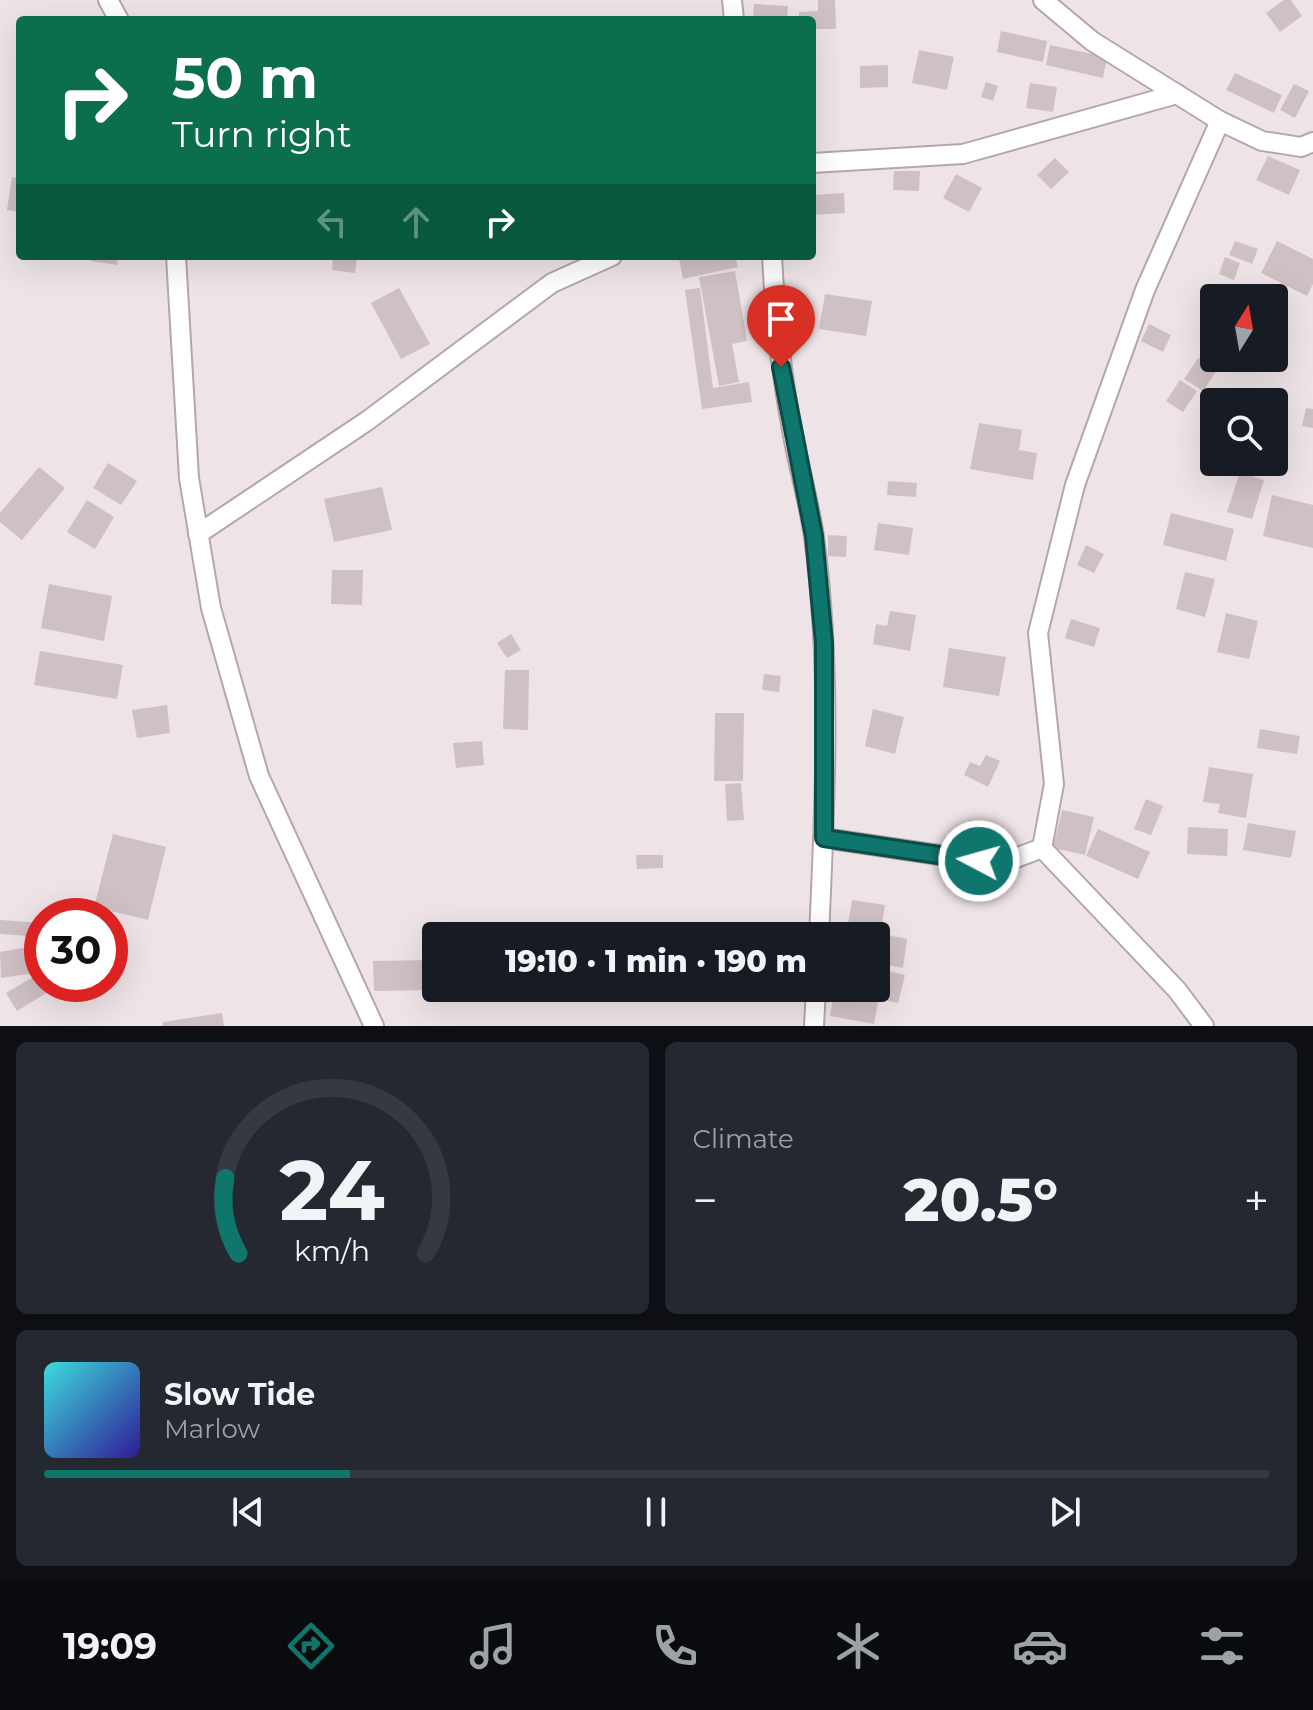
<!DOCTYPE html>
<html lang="en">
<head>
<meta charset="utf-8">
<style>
	:root { --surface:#171b24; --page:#242831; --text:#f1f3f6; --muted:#9ea1a6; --line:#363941; --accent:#0f766e }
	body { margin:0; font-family:Montserrat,sans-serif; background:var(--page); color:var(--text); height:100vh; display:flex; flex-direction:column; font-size:30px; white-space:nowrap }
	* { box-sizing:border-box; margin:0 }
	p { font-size:26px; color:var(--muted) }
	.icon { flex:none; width:44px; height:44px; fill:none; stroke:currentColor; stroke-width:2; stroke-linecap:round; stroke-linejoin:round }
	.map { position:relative; height:1026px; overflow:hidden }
	.panel { display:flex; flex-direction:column; gap:16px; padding:16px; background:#0d0f14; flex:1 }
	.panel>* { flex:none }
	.banner { position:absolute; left:16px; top:16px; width:800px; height:244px; border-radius:8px; box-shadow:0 8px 32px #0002; background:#0b6e4f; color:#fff; overflow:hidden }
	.needle { width:52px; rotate:11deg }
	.fabs { position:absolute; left:1200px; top:284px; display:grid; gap:16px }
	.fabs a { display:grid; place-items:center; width:88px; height:88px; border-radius:8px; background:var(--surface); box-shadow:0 8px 32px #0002; font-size:40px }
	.speed { position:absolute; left:24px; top:898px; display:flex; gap:16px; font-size:40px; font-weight:700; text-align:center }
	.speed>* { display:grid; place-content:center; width:104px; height:104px; border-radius:50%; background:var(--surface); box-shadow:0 8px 32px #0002; line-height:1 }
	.speed .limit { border:12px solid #d22; background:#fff; color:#111 }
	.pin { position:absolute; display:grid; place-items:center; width:68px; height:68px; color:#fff; margin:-82px -34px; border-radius:50% 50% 50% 0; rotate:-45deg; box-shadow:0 0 8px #0007 }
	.pin .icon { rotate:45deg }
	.me { position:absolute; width:88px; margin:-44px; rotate:276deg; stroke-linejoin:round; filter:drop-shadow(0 0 6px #0008) }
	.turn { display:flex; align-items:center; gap:28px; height:168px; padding:0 24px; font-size:36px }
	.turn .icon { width:104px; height:104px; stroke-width:2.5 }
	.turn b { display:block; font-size:56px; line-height:68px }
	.lanes { display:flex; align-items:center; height:76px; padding:0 24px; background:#0003; justify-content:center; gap:40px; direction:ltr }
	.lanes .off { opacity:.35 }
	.big { font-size:60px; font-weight:800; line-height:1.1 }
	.panel .widget { flex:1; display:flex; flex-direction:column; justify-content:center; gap:12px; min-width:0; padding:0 28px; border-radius:12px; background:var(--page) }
	.panel .dial { align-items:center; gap:0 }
	.dial svg { height:208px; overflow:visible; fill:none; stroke:var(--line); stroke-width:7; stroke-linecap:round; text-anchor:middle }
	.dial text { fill:var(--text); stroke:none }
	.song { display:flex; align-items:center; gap:24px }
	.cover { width:96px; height:96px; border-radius:12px; background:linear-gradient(135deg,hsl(180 70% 55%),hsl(250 70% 35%)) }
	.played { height:8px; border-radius:4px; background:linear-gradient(90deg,var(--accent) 25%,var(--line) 25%) }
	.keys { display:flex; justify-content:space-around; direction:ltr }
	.heat { display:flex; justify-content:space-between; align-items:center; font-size:44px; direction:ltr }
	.panel .tiles { flex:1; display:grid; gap:16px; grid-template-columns:1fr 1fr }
	.widget:last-child { grid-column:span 2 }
	.trip { position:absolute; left:422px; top:922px; width:468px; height:80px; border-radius:8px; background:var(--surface); box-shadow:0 8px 32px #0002; font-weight:800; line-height:80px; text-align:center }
	.tab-bar { display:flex; height:128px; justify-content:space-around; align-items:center; background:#090b0e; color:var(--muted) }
	.tab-bar .icon { width:56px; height:56px }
	.tab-bar .current { color:var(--accent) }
	.tab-bar b { font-size:36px; color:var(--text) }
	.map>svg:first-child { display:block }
	.building { fill:#cfc0c4 }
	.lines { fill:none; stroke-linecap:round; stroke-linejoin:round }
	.street-casing { stroke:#b6a6a9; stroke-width:22 }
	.street { stroke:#fff; stroke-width:18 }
	.route-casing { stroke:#0a4d48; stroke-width:20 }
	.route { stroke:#0f766e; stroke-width:14 }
</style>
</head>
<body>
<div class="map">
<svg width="1313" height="1026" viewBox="0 0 1313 1026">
	<rect width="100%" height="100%" fill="#eee4e7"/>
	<g class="building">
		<path d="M818,0H835L836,29H812V20H799V12L818,11Z"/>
		<path d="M1284,0H1291L1302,16L1280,32L1266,13Z"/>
		<path d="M754,4L788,6L787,20H753Z"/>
		<path d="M1001,31L1047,41L1043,62L997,52Z"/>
		<path d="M1050,45L1107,57L1103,78L1046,65Z"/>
		<path d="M919,50L954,57L947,90L912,83Z"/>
		<path d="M888,65V87L860,88V66Z"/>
		<path d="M1235,73L1282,95L1274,113L1226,90Z"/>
		<path d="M986,82L998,86L993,101L981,97Z"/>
		<path d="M1030,83L1057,87L1053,112L1026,108Z"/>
		<path d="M1294,84L1309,91L1295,118L1280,110Z"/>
		<path d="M1268,156L1300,170L1289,195L1256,180Z"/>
		<path d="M1055,158L1069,172L1051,189L1037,175Z"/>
		<path d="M894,171H920L919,191L893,190Z"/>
		<path d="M956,174L982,188L969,212L943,198Z"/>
		<path d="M12,177L20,178V212L7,210Z"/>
		<path d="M844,193L845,213L812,215V195Z"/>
		<path d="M1235,241L1258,249L1252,264L1229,255Z"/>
		<path d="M1277,241L1313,259V284L1307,296L1261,273Z"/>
		<path d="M92,256H119L117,265L91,261Z"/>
		<path d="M333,256H357L355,273L332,270Z"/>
		<path d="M693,256H735L738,267L683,279L679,259Z"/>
		<path d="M1225,257L1240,263L1234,280L1219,274Z"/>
		<path d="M735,271L747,341L732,344L739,382L719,386L699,277Z"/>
		<path d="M399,288L430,344L401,359L371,303Z"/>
		<path d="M700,288L713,388L749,382L752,402L702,409L685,290Z"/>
		<path d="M825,294L872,301L866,336L819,329Z"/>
		<path d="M1149,324L1171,335L1163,352L1141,341Z"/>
		<path d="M1198,358L1217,370L1203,391L1184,379Z"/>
		<path d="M1180,380L1197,391L1183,412L1166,401Z"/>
		<path d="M1306,408L1313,409V428L1302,426Z"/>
		<path d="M979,423L1022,430L1019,450L1037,453L1033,480L970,469Z"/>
		<path d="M108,463L137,481L121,505L93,488Z"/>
		<path d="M39,467L65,488L22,540L0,522V513Z"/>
		<path d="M1240,472L1264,480L1252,519L1227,512Z"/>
		<path d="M888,481L917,483L916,497L887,495Z"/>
		<path d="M382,487L392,530L334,542L324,499Z"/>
		<path d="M1272,495L1313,505V548L1263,536Z"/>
		<path d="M87,500L114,517L95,549L67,532Z"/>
		<path d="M1171,513L1234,529L1226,561L1163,545Z"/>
		<path d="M878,523L913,528L909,555L874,550Z"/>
		<path d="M828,535L847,536L846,557L828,556Z"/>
		<path d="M1086,545L1104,554L1094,573L1077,565Z"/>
		<path d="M332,570H363L362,605L331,604Z"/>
		<path d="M1185,572L1215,579L1205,617L1176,609Z"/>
		<path d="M49,584L112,596L104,641L41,628Z"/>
		<path d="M890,611L916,615L910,651L873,644L876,624L887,626Z"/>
		<path d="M1226,613L1258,621L1249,659L1217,652Z"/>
		<path d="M1071,619L1100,628L1094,647L1065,638Z"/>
		<path d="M511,634L521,650L507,658L497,643Z"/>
		<path d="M949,648L1006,657L999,696L943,687Z"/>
		<path d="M40,651L123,665L117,699L34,685Z"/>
		<path d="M505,670H529L528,730L503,729Z"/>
		<path d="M764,674L781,676L779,692L762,690Z"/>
		<path d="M167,705L170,733L137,738L132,710Z"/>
		<path d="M873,709L904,717L895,754L865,746Z"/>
		<path d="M715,713H744L743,781H714Z"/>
		<path d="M1260,729L1300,736L1297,754L1257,748Z"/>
		<path d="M482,741L484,765L456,768L453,743Z"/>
		<path d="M986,755L1000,761L988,787L964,775L970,762L980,766Z"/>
		<path d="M1209,767L1253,774L1246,818L1218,813L1220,804L1203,802Z"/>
		<path d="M741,783L744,820L727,821L725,784Z"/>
		<path d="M1146,799L1163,806L1151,835L1134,829Z"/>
		<path d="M1062,810L1094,817L1085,855L1053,848Z"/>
		<path d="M1248,823L1296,831L1291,858L1243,850Z"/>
		<path d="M1188,827L1228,829L1227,856L1187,854Z"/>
		<path d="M1098,829L1150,852L1138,879L1086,856Z"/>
		<path d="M113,834L166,847L148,920L94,907Z"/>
		<path d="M636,855H663V868L637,869Z"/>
		<path d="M852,900L885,905L878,949L876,936H846Z"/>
		<path d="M0,920L42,923V937L0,934Z"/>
		<path d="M887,935L907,939L903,968L882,964Z"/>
		<path d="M41,945L42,972L1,978L0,952Z"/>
		<path d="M431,960L432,990L374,991L373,961Z"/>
		<path d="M876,968L905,975L898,1003L857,994L858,988H876Z"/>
		<path d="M42,972V984H61L17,1011L6,993Z"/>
		<path d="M646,988H667L668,997L647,998Z"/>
		<path d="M835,988H857L854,1002L856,998L878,1002L874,1024L830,1016Z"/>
		<path d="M222,1013L224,1026H163V1022Z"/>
	</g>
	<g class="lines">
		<defs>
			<g id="street">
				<path d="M108,0L119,20"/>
				<path d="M732,0L734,20"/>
				<path d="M1043,0L1092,41L1220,121L1262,141L1301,147L1313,142"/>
				<path d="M812,163L963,154L1177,94"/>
				<path d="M176,256L189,478L211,608L259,776L374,1026"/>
				<path d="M772,256C775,315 781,372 792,430C798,466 809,501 814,537C832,668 825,804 819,936"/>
				<path d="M198,534L367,421L552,283L612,256"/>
				<path d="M824,838L1000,864L1042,848"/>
				<path d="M814,1026L816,988"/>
				<path d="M1204,1026L1177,990L1042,848L1054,784L1038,633L1075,485L1145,290L1220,121"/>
			</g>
		</defs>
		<use href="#street" class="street-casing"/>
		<use href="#street" class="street"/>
	</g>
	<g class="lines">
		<defs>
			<path id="route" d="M781,367L814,536L824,643V838L979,861"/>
		</defs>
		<use href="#route" class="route-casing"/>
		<use href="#route" class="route"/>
	</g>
</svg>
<div class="fabs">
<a><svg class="needle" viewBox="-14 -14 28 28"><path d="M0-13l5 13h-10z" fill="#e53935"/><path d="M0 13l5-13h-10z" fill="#9ea1a6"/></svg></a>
<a><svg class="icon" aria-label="search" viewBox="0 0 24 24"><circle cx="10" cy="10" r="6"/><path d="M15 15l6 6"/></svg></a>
</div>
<div class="speed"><div class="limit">30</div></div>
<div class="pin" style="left:781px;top:367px;background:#d93025"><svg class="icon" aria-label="arrive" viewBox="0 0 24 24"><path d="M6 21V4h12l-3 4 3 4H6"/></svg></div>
<svg class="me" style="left:979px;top:861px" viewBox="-20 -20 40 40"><circle r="17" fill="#0f766e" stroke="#fff" stroke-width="3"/><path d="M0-11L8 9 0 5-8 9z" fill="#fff"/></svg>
<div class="trip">19:10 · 1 min · 190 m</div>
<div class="banner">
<div class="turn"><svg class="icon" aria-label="right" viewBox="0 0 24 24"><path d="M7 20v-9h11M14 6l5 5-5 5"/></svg><div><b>50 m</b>Turn right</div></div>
<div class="lanes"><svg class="icon off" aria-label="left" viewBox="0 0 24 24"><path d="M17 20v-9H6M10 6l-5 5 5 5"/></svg><svg class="icon off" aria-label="ahead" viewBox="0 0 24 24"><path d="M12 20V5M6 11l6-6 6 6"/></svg><svg class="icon" aria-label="right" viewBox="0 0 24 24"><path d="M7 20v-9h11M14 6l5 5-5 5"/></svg></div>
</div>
</div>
<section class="panel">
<div class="tiles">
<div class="widget dial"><svg viewBox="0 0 100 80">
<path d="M14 69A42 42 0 1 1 86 69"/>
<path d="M14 69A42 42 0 0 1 9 40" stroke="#0f766e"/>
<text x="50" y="56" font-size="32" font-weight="700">24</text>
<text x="50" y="72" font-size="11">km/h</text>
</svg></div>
<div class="widget"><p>Climate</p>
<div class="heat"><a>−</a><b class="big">20.5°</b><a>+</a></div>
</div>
<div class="widget">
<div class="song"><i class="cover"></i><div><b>Slow Tide</b><p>Marlow</p></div></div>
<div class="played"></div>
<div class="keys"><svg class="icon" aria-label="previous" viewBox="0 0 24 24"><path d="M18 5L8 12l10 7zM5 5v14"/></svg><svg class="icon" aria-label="pause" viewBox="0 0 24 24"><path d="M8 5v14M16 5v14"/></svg><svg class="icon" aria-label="next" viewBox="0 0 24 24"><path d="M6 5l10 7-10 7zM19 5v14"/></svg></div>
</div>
</div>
</section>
<nav class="tab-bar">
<b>19:09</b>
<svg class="icon current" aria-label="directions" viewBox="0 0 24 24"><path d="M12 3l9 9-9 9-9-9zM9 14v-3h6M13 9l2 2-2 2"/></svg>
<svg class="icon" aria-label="music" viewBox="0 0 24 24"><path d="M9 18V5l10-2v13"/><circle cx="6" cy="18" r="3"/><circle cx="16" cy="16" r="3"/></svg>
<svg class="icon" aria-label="phone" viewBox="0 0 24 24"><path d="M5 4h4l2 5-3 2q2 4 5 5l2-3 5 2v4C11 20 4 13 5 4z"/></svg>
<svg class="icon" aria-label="climate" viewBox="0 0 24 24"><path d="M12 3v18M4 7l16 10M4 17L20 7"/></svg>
<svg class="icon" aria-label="car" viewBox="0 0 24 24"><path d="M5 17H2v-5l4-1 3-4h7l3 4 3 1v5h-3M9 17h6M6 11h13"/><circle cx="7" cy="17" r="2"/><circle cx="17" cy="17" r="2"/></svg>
<svg class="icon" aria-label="filters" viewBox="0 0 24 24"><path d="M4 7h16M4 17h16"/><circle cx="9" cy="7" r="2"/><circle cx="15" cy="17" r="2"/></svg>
</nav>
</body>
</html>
